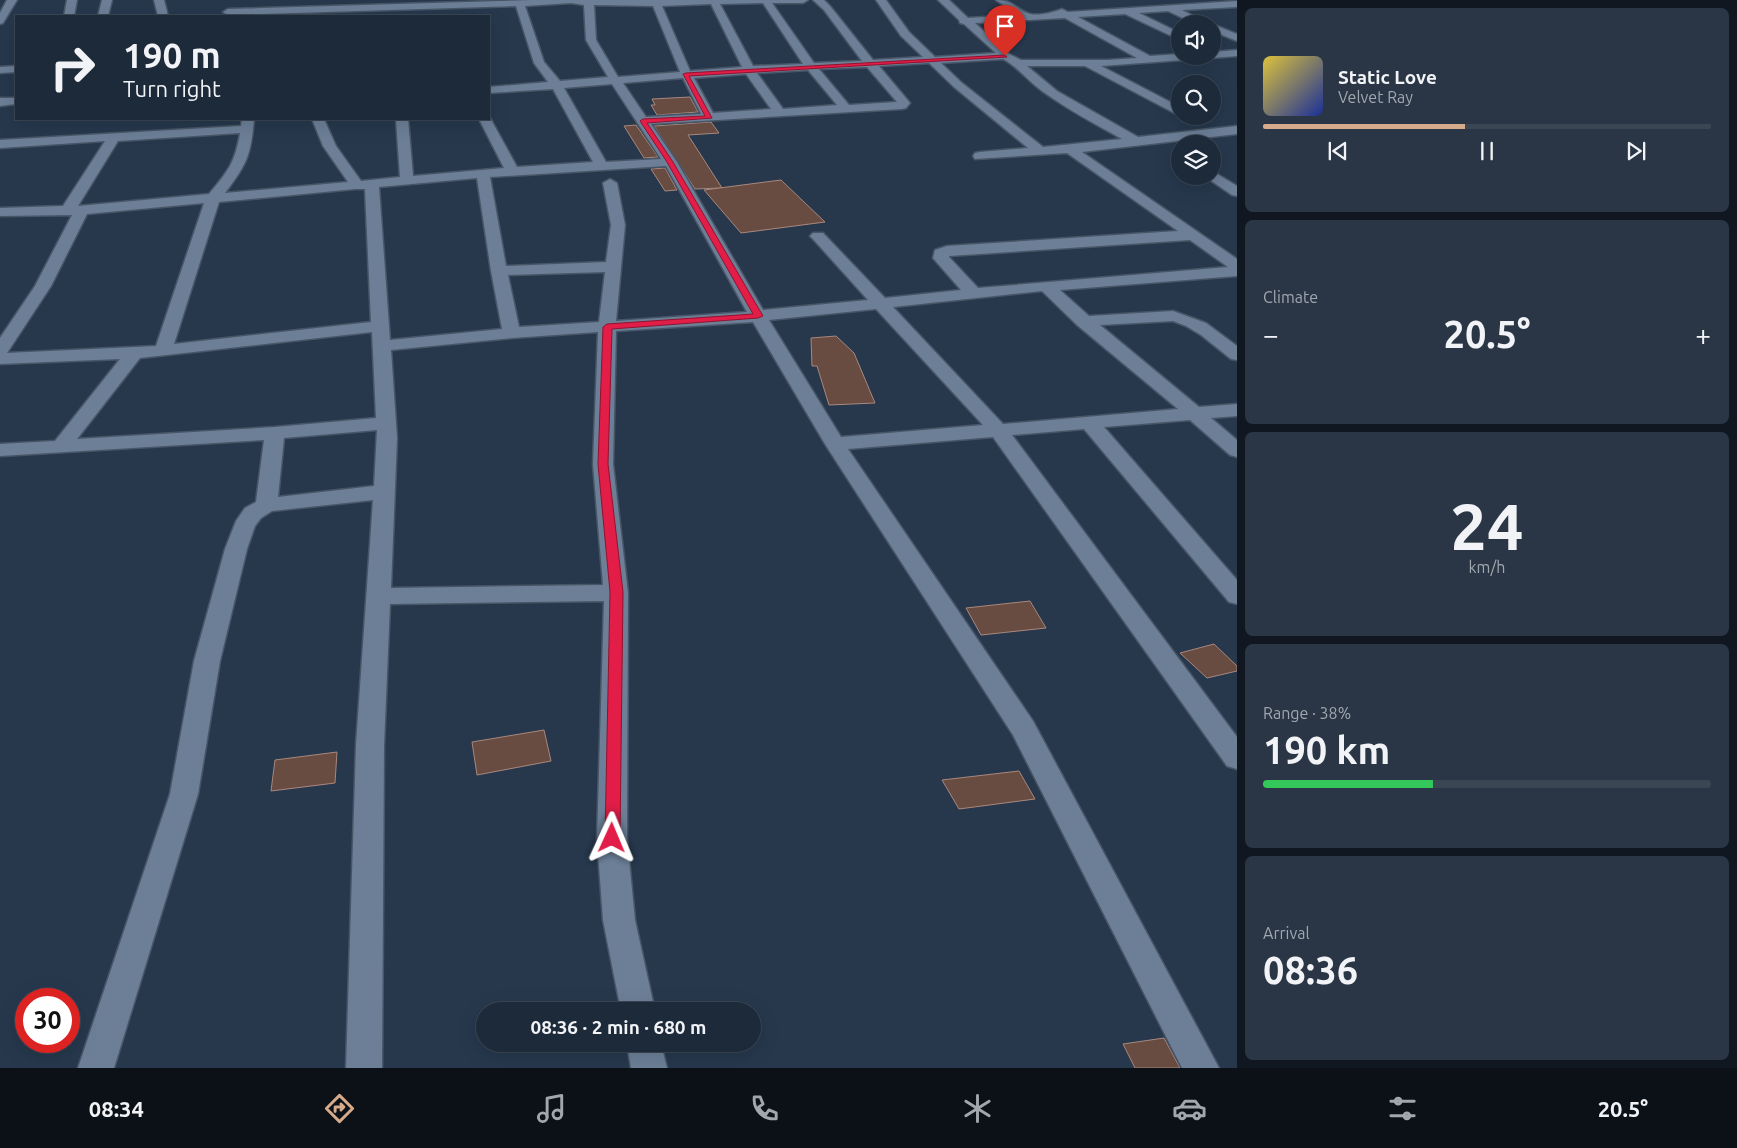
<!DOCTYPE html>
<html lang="en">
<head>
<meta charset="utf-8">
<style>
	:root { --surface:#1d2a3a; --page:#2a3645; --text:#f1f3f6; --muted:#a0a7af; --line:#3b4654; --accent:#d6ab8b }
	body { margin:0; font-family:Ubuntu,sans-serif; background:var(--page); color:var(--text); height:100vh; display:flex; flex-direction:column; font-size:19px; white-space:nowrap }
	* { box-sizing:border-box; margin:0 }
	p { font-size:16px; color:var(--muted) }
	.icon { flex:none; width:28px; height:28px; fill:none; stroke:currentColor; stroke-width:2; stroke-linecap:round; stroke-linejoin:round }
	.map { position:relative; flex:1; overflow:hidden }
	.drawer { display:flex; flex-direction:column; gap:8px; padding:8px; background:#101720; width:500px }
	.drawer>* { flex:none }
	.top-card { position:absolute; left:15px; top:15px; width:475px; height:105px; border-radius:0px; box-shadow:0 5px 20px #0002,0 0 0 1px var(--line); background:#1d2a3a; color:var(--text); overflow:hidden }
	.buttons { position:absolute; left:1171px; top:15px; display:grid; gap:10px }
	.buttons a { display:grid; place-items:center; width:50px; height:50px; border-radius:50%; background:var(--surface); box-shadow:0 5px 20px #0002,0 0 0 1px var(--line); font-size:25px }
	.speed { position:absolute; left:15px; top:988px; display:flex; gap:10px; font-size:25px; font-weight:700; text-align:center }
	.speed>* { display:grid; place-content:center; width:65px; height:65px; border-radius:50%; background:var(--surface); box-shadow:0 5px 20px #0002,0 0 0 1px var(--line); line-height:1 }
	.speed .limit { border:8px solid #d22; background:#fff; color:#111 }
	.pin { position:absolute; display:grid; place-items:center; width:42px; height:42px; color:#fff; margin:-51px -21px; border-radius:50% 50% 50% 0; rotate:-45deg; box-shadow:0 0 5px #0007 }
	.pin .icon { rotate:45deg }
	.me { position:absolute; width:55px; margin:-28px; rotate:1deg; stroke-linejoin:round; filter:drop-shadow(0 0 4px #0008) }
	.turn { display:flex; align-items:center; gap:18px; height:105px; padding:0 25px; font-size:22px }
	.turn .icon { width:65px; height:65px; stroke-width:2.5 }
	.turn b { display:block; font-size:35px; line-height:42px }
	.big { font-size:38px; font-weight:600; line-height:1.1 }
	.drawer .widget { flex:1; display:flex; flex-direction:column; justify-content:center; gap:8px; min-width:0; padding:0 18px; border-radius:8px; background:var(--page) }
	.drawer .dial { align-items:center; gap:0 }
	.dial b { font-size:65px; line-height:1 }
	.song { display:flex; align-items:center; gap:15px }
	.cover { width:60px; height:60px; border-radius:8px; background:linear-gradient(135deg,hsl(50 70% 55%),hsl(230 70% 35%)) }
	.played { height:5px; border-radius:2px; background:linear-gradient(90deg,var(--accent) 45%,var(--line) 45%) }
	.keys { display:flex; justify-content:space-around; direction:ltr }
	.heat { display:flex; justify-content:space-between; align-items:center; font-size:28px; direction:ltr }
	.charge { height:8px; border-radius:4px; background:linear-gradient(90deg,#34c759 38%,var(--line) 0) }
	.trip { position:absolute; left:476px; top:1002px; width:285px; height:50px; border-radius:25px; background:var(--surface); box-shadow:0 5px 20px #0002,0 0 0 1px var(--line); font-weight:600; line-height:50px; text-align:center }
	.menu { display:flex; height:80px; justify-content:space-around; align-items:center; background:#0c1117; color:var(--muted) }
	.menu .icon { width:35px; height:35px }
	.menu .active { color:var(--accent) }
	.menu b { font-size:22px; color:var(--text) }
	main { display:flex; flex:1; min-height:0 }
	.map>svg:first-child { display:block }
	.building { fill:#684c42; stroke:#a9887d }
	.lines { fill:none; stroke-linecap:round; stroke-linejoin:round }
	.street-casing { stroke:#475667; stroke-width:3 }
	.street { fill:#6c7f97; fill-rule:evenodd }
	.route { fill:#e11d48; stroke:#92132f }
</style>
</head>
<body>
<main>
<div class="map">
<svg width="1237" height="1068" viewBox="0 0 1237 1068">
	<rect width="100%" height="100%" fill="#27384d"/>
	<g class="building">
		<path d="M690,97L698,112L657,115L651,105H655L652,99Z"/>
		<path d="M711,122L719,133L688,135L722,188L695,189L654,126Z"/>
		<path d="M636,125L658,157L644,158L624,126Z"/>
		<path d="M665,168L677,190L665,191L651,169Z"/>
		<path d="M781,180L825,222L741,233L704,190Z"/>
		<path d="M836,336L854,353L875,403L829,405L817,366H812L811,338Z"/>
		<path d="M1030,601L1046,628L981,635L966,608Z"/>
		<path d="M1214,644L1237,666V671L1207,678L1180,653Z"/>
		<path d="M544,730L551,761L477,775L472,742Z"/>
		<path d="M337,752L335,783L271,791L275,760Z"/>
		<path d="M1019,771L1035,799L959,809L942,780Z"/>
		<path d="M1164,1038L1180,1068H1135L1123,1044Z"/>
	</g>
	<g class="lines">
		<defs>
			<g id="street">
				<path d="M7,0H17L3,23L0,24V13Z"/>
				<path d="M67,0H77L74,16H64Z"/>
				<path d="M102,0H112L108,16H98Z"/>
				<path d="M154,0H164L168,16H158Z"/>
				<path d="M532,0H808L803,3H772L814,63L862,61L824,10L813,0H824L830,6L873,60L923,57L901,36L876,0H886L909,32L935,57L996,53L964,24L960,23L959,20L938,0H949L968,18L1018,15L996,0C1015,0 1016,10 1030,14C1040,16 1054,12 1062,9L1068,12L1237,1V7L1182,10L1209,24H1195L1168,11L1139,13L1180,33V40L1125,14L1078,17L1150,56L1180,54V56H1202L1197,59L1101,66L1180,107V116L1085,66H1027L1057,91L1138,137L1237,126V134L1082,152L1237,259V276L1060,290L1089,316L1173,311L1206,323L1237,346V360L1231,359L1201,335L1186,326L1173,321L1100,325L1199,407L1237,404V416L1211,418L1237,440V457L1230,455L1190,420L1104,427L1237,580V604L1229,602L1084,429L1012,435L1237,737V769L1227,766L993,437L848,449L1033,721L1219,1068H1182L1013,735L825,444L753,322L616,331L613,464L628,593L627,839L635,920L655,1011H621L603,920L597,839L604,601L390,604L384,745L382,1068H346L356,745L373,500L272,511L261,518L255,526L247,549L220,661L198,794L114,1068H78L170,794L194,661L225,549L236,521L245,508L256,502L264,440L0,456V444L55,441L120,359L0,364V338L35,286L72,215L0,216V208L63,206L105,141L0,148V140L241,126L242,119H254C251,155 247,164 225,193L348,182L323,146L312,119H324L336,146L361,181L400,177L396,119H408L413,176L504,168L479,119H489V116L517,167L593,162L553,89L489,93V87L548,82L534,63L516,6L228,15L223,12L228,9ZM571,3L584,5L586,40L608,77L560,81L544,62L525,6ZM763,3L803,64L753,66L720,4ZM711,4L742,67L690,71L662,6ZM594,5L653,6L680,72L618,77L596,40ZM1065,18L1137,58L1108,60H1021L1009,54L975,23ZM1003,59C1018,67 1028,81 1042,91C1067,109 1095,124 1122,139L1043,147L962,83L941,63ZM929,63L954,87L1028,148L980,152L975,153L973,156L975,159L1067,153L1178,231L947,246L935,250L933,258L961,290L885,298L823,233H813L810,236L813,239L868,300L763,310L677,162L651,124L902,109L906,108L910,103L879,66ZM867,67L897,102L849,105L819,69ZM808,70L837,105L783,109L757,73ZM746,74L771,109L713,113L694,78ZM683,78L701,114L646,117L623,83ZM612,84L661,159L606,162L564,88ZM240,133C235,163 228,171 209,194L78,206L118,141ZM666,166L747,312L616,321L625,225L617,183L610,179L603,183L611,225L606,262L506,266L490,177ZM477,178L491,271L502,329L390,340L379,187ZM355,189H365L371,322L174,344L219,202ZM204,203L156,346L7,353L51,286L87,214ZM1190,240L1228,267L978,288L949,257V256ZM605,272L599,322L519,327L508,275ZM1042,291L1077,325L1178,409L1003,424L893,307ZM876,309L983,425L841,437L769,320ZM372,332L376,418L275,427L77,439L140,358ZM598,332L593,464L603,585L391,588L397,438L391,350L512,338ZM377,430L374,486L278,497L284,438Z"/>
				<path d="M1212,24L1237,34V41L1212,31Z"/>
				<path d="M1237,50V56L1212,58L1208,56H1212V52Z"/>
				<path d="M16,66V72L0,73V67Z"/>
				<path d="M0,98H16V104L0,106Z"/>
				<path d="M1212,171L1237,186V196L1232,195L1207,178L1206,176H1212Z"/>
				<path d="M627,1044H661L667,1068H631Z"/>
			</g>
		</defs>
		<use href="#street" class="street-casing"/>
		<use href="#street" class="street"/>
	</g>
	<path class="route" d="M1005,55L1007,57L689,76L712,118L647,123L673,162L763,316L758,318L612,329L608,464L623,592L620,838L617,843L612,845L607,843L605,838L610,592L598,464L603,327L607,324L753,314L667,162L640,121L643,119L705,116L683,74L686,73Z"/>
</svg>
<div class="buttons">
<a><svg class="icon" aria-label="sound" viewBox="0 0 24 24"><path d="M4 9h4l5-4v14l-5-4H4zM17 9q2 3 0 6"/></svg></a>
<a><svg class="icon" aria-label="search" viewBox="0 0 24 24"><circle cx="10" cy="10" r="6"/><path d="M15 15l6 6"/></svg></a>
<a><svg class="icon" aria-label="layers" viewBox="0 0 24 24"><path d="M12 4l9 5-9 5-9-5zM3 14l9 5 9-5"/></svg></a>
</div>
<div class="speed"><div class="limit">30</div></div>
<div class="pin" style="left:1005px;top:56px;background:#d93025"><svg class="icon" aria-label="arrive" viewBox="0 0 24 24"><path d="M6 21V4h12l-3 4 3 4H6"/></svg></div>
<svg class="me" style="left:612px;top:838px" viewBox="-20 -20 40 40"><path d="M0-17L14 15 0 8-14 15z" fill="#e11d48" stroke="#fff" stroke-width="4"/></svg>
<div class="trip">08:36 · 2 min · 680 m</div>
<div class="top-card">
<div class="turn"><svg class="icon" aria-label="right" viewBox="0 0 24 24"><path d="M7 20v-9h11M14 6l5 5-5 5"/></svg><div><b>190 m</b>Turn right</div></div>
</div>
</div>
<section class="drawer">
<div class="widget">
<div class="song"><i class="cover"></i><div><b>Static Love</b><p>Velvet Ray</p></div></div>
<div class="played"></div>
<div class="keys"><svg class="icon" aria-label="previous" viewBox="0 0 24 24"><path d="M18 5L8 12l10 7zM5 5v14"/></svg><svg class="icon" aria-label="pause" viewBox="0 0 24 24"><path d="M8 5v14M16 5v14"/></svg><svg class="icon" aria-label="next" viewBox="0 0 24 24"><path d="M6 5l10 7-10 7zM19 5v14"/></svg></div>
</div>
<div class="widget"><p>Climate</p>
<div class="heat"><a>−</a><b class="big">20.5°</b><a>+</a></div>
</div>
<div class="widget dial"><b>24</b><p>km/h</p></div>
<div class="widget"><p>Range · 38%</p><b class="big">190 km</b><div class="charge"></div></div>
<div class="widget"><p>Arrival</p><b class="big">08:36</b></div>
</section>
</main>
<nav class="menu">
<b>08:34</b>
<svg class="icon active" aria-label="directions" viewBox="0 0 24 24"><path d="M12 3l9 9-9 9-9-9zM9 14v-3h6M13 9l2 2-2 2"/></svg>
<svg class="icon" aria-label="music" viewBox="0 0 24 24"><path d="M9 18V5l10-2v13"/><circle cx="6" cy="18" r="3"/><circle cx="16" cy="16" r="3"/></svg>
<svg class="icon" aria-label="phone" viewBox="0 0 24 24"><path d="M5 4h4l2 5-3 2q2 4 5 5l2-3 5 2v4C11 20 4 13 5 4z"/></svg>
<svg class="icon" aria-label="climate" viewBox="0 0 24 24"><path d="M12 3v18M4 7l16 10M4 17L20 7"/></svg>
<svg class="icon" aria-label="car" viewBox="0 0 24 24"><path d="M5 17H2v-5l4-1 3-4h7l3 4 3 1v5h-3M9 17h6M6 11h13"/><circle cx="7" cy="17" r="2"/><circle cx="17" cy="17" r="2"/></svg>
<svg class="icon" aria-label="filters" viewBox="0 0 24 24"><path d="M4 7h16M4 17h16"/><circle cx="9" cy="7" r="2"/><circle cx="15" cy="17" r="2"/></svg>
<b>20.5°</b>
</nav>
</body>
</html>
